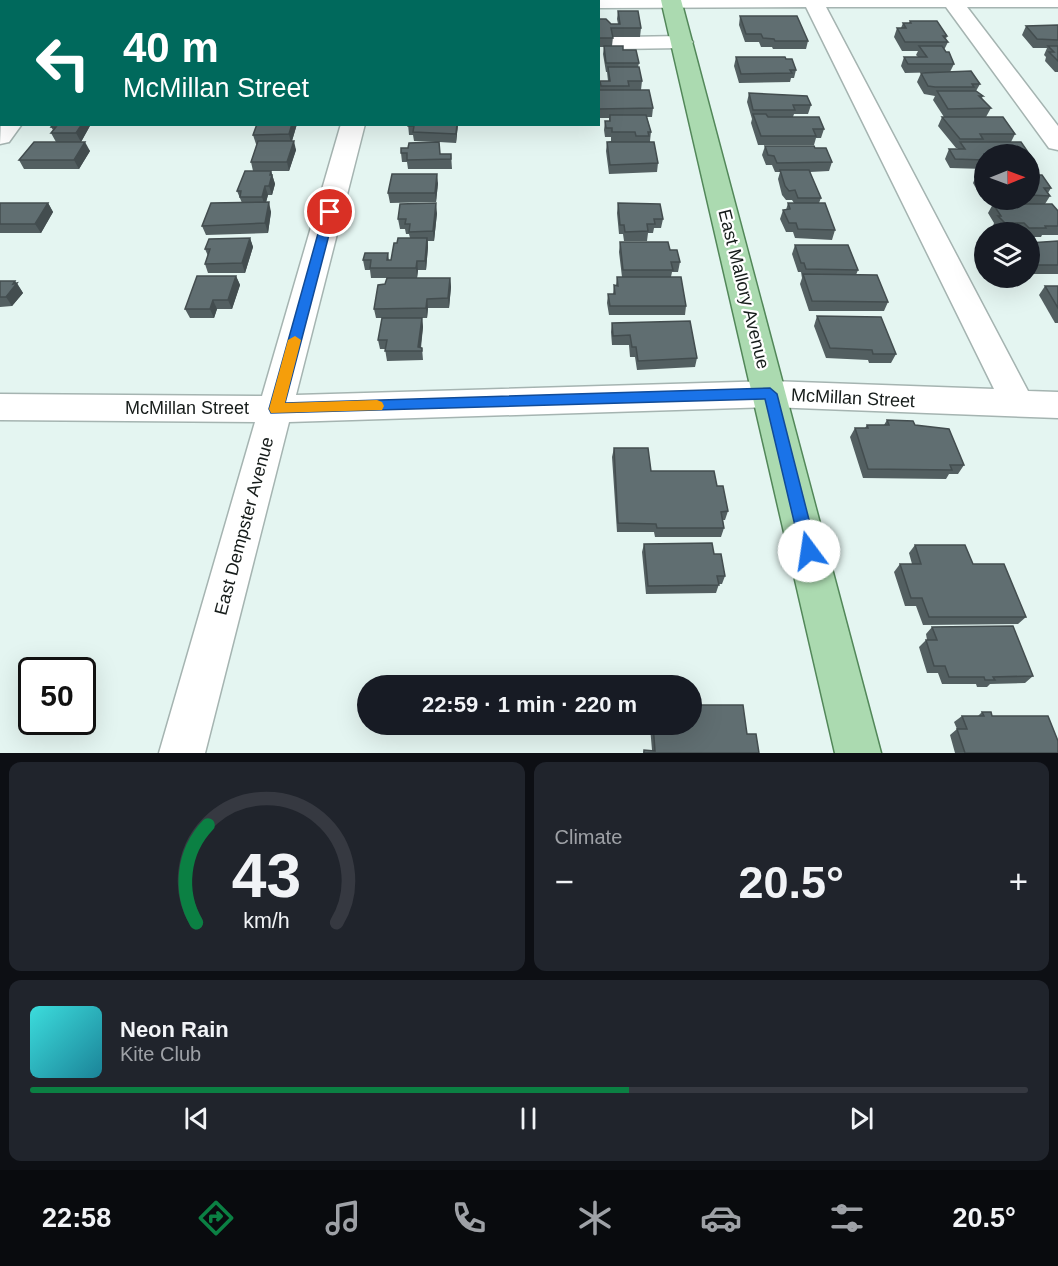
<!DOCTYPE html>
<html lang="en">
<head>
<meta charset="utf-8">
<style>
	:root { --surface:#171b24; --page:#20242c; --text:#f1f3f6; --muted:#9ea1a6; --line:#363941; --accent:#0b8043 }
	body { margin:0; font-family:Helvetica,sans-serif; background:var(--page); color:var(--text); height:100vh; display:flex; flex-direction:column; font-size:22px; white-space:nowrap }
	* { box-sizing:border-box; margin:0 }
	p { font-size:20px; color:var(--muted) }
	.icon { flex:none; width:33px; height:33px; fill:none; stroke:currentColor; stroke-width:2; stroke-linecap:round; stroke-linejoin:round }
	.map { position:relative; height:753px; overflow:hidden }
	.panel { display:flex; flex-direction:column; gap:9px; padding:9px; background:#0d0f14; flex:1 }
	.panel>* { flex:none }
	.top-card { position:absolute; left:0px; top:0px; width:600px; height:126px; box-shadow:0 6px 24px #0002; background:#00695c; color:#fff; overflow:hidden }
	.needle { width:39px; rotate:89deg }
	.tools { position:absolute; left:974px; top:144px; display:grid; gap:12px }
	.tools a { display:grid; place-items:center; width:66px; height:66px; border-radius:50%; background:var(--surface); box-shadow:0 6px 24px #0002; font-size:30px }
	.speed { position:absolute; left:18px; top:657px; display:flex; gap:12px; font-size:30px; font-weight:700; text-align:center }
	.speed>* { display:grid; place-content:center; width:78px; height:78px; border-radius:50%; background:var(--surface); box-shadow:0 6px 24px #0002; line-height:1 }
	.speed .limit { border:3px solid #111; border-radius:9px; background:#fff; color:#111 }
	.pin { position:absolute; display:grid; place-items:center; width:51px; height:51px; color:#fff; margin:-26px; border:3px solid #fff; border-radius:50%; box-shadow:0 2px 6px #0007 }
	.me { position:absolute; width:66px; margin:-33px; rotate:346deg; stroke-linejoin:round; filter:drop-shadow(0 0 4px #0008) }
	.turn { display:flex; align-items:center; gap:21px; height:126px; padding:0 24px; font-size:27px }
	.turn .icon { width:78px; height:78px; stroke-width:2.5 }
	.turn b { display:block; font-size:42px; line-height:51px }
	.big { font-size:45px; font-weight:700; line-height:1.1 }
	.panel .widget { flex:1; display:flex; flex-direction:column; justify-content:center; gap:9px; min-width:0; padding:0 21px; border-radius:12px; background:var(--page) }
	.panel .dial { align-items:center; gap:0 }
	.dial svg { height:156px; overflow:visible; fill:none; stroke:var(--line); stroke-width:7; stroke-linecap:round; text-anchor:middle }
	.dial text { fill:var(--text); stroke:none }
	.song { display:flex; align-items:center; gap:18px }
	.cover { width:72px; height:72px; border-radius:9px; background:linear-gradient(135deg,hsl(180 70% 55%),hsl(190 70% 35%)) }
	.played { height:6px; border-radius:3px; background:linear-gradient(90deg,var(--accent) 60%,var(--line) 60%) }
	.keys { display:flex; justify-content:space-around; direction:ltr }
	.heat { display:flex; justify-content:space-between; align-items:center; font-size:33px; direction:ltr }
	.panel .tiles { flex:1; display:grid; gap:9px; grid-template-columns:1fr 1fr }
	.widget:last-child { grid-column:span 2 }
	.trip { position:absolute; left:357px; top:675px; width:345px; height:60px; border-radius:30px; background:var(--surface); box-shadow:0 6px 24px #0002; font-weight:700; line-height:60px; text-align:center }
	.tabs { display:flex; height:96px; justify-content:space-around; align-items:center; background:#090b0e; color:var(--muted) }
	.tabs .icon { width:42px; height:42px }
	.tabs .selected { color:var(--accent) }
	.tabs b { font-size:27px; color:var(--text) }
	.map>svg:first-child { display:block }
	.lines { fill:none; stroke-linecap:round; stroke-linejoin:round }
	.minor-casing { stroke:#a5b4b1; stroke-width:3 }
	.major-casing { stroke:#528759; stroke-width:3 }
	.minor { fill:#fff; fill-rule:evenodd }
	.major { fill:#abdab0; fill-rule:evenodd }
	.wall { fill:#535f61 }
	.shaded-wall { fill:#434d4f }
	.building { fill:#606e71; stroke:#434d4f; stroke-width:1.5 }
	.route { fill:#1a73e8; stroke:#114b97; stroke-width:1.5 }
	.slow { fill:#f59e0b }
	.labels { text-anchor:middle; stroke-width:4.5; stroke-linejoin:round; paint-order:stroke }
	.street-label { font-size:18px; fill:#161c1a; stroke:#fff }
</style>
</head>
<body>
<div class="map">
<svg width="1058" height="753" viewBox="0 0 1058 753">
	<rect width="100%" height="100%" fill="#e4f5f1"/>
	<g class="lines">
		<defs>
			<g id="minor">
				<path d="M0,0H82L84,2H2V6Z"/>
				<rect x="520" y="0" width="20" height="2"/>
				<rect x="553" y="0" width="20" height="2"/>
				<path d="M590,0H1058V7H967L1058,126V150L1049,148L946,7H826L1028,391L1058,392V418L770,407L289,422L205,753H159L255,422L0,420V394L262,396L341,124H365L296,395L770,381L994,389L806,7L598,8V2H588Z"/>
				<path d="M615,31L622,33L625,37L682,36L689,38L693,42L689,46L682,48L616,49L609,47L605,37L608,33Z"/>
				<path d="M1,119L2,124H22L9,142L0,144Z"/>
			</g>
			<path id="major" d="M661,0H681L881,753H835Z"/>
		</defs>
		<use href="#minor" class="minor-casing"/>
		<use href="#major" class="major-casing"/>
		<use href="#minor" class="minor"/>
		<use href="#major" class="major"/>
	</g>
	<g class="wall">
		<path d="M618,11L641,28L640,37H613L612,46L623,50L639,63L638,67L642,81L641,90L653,108L652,117H647L651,132L650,141L658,163L657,172L609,174L606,151L607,142L611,141V137H605L604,130L605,121H609V118H598V90H600V81H608L607,72H606L603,54L604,47H598V19L611,24H618L617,19Z"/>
		<path d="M740,16L808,41L806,49H773L772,47H761L759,42H745L739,25Z"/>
		<path d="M910,21H937L947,36L946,39L948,42L944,50L946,52H949L954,64L950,72L971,71L980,84L976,91L983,96L982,98L991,108L986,117H963H1003L1015,134L1011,142H1021L1032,158L1029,163V154H984V169L950,168L945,159L949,149H957L958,148H956L938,126L942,117H944L933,100L935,96L924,94L917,82L921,73L946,72L905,73L901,66L904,57H918L916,55L918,51H902L894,37L897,28H901L903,23H909Z"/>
		<path d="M1058,25V72H1055L1045,61L1046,57L1044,55L1047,48H1033L1022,35L1026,26Z"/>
		<path d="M736,57L786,59L796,70L794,78H791L790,82L739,83L734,66Z"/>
		<path d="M749,93L811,105L808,114H794L793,117L824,129L821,138H816L814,145H758L751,123L752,119L747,102Z"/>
		<path d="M91,124L81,142L90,151L79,169H24L19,160L56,142L51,133L53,130L51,127Z"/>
		<path d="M297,124L292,141L296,150L289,171H271L275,184L272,195H268L266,202L271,212L268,233L206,235L202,226L242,203L237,191L253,171L251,162L257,144H256L253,135Z"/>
		<path d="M408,124H458L456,143L439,142L440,154H451L452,169H408L407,162H402L401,153L408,148L436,142L414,141L413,135H409Z"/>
		<path d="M765,146L815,148L832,162L829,171L810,172L821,198L819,203L835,230L832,240L795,238L793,232H786L780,219L783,210H786L788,203H794L792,200H786L782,195L778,179L780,172H775L772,165H766L762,155Z"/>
		<path d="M1029,171L1051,188L1048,193L1050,196L1045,204L1058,211V235H1042L1041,237H1029V232H1000L993,226L994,223L988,213L993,204H995L993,200H1029Z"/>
		<path d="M977,174H984V197H981L973,183Z"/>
		<path d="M438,183L436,202L390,203L388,193Z"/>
		<path d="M0,203H48L53,212L41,233H0Z"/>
		<path d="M618,203L663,219L661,228H654L653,233H648L647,241H624L623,234H619L617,213Z"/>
		<path d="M437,213L434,241H428V247L426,270H418L417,278H371L370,270H365L363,260L388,253L389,260H391L397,243L410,238L409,234H406L405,229H400L398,219Z"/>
		<path d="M250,238L253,247L245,273H208L205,264L208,256L205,249Z"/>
		<path d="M1058,241V274H1029V243Z"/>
		<path d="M620,242L670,250L680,262L678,272H672L671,277L686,306L685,315H609L607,303L608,294H613L614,285H616L617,277H622L619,252Z"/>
		<path d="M795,245L858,270L856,275L888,302L884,311H809L800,284L802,278L801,272H798L792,254Z"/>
		<path d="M236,276L240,285L232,309H217L214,318H190L185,309Z"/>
		<path d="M450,278L451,287L449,308H428L427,318H376L374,309L385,284Z"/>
		<path d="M0,281L17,283L23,293L12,306L0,307Z"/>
		<path d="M1045,286H1058V323H1055L1039,295Z"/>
		<path d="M817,316L896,354L891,363H869L868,360L826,358L814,326Z"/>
		<path d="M422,318L423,327L421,348H422L423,360L387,361L385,349H380L378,340Z"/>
		<path d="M612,323L697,358L695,367L637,370L635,357H630L629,345H612L611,332Z"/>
		<path d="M887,420L915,425L964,465L958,474H949L946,479L863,478L850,437L855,428H865L867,425H884Z"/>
		<path d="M614,448L651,471L717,486L728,511L725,520H723L724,528L721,537H655L654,532H617L612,457Z"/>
		<path d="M644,544L714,554L725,576L722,584H719L716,593L646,594L642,552Z"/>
		<path d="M915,545L973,564L1026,617L1018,624L923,625L916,606H905L894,572L900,564H912L909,553Z"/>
		<path d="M932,627L1033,676L1025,683L990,684L987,687H977L976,684H942L938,673H927L919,647L926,640H927L926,634Z"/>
		<path d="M982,712L992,716L1058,753H955L950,735L957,729L954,722L962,716H978Z"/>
		<path d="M651,724H692L747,734L759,753H643L644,750H652L650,727Z"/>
	</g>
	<g class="shaded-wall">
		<path d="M82,124H91L81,142L76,133Z"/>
		<path d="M292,124H297L291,144L289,134Z"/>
		<path d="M457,124H458L456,143V134Z"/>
		<path d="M294,141L296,150L289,171L287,162Z"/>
		<path d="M85,142L90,151L79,169L74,160Z"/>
		<path d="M271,171L275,184L272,195L269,186Z"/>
		<path d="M437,174L438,183L436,202L435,193Z"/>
		<path d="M265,186L268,195L265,206L262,197Z"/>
		<path d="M269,202L271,212L268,233L265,223Z"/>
		<path d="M48,203L53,212L41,233L35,224Z"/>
		<path d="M436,203L437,213L434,241L433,231Z"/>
		<path d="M250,238L253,247L245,273L242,263Z"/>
		<path d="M427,238L428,247L426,270L425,261Z"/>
		<path d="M417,261L418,270L417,278L416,268Z"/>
		<path d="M236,276L240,285L232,309L228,300Z"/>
		<path d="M450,278L451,287L449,308L448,298Z"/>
		<path d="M15,281L23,293L12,306L6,297Z"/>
		<path d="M427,299L428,308L427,318L426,308Z"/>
		<path d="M213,300L217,309L214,318L210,309Z"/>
		<path d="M422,318L423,327L420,351L418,347Z"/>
	</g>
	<g class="building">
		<path d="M618,11H638L641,28H611L613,38H598V19H606L611,24H620Z"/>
		<path d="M740,16H797L808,41H775L774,39L763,38L761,34H746Z"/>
		<path d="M910,21H937L947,36H943L948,42H905L897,28H906L903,23H911Z"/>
		<path d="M1058,25V40L1037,39L1026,26Z"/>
		<path d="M604,46H623V50H636L639,63H606Z"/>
		<path d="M919,46H942L946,52H949L954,64H908L904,57H927Z"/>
		<path d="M1048,46H1058V61L1049,52H1054Z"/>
		<path d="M736,57H785L786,59H792L796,70H790L792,73L741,74Z"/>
		<path d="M608,67H639L642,81H628L629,86H601L600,81H610Z"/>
		<path d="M971,71L980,84H972L974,87H935L928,86L921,73Z"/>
		<path d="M598,90H649L653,108L598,109Z"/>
		<path d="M937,91H976L983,96H979L991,108L948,109Z"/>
		<path d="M749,93L807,96L811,105H793L795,110H753Z"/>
		<path d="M753,114H766L768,117H819L824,129H813L816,136H761Z"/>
		<path d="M610,115H646L651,132H648L649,136H636L635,132H612V128H606L605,121H610Z"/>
		<path d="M942,117H1003L1015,134H980L983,139H960Z"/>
		<path d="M53,124H82L76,133H51L56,127H51Z"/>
		<path d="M257,124H292L289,134L253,135Z"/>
		<path d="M408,124H457L456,134L413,132L414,126H408Z"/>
		<path d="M258,141H294L287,162H251Z"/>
		<path d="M34,142H85L74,160H19Z"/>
		<path d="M439,142L440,154H451V159L407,160V153H401V148H408L409,143Z"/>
		<path d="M607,142H654L658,163L610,165Z"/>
		<path d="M960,142H1021L1032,158H1029V154H984V160L955,159L949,149H965Z"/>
		<path d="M765,146H814L815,148H826L832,162L777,163L774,156L768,155Z"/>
		<path d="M780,170H809L821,198H798L795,190L789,191L785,186Z"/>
		<path d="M245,171H271L270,175H272L269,186H265L262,197H240L241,191H237Z"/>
		<path d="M1029,171H1031L1034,175H1042L1051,188H1044L1050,196L1029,195Z"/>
		<path d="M392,174H437L435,193H388Z"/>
		<path d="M977,174H984V185Z"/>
		<path d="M269,202L265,223L202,226L211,203Z"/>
		<path d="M0,203H48L35,224H0Z"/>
		<path d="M436,203L433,231L409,232L410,224H405L406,219H398L400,204Z"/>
		<path d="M618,203L660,204L663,219H654L655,224H647L648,231L625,232L624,225H620Z"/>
		<path d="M788,203H825L835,230L798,229L796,223H789L783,210L790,209Z"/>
		<path d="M993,204H1052L1058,211V226H1045L1046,228H1029L1024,223H1005L998,216H1001Z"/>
		<path d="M250,238L242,263L205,264L210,249H205L209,239Z"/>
		<path d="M398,238H427L425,261H417L416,268H370L371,260H363L365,253H388L387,260H391L394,243H397Z"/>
		<path d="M1058,241V265H1032L1029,260V243Z"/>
		<path d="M620,242H668L670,250H677L680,262H671L673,270H623Z"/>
		<path d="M795,245H848L858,270L806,269L804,263H801Z"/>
		<path d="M803,274L877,275L888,302L812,301Z"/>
		<path d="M197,276H236L228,300H213L210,309H185Z"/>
		<path d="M617,277H681L686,306H610L608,294H615L614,285L618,286Z"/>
		<path d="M387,278H450L448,298L427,299L426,308L374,309L378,285L385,284Z"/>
		<path d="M0,281H15L13,284L17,283L6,297H0Z"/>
		<path d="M1045,286H1058V308Z"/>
		<path d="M817,316L881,317L896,354H873L872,350L830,348Z"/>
		<path d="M382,318H422L418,347L422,348V351H385L387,340H378Z"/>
		<path d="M690,321L697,358L638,361L636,347H632L630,335L613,336L612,323Z"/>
		<path d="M887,420L913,421L915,425L949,429L964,465H950L952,470L868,469L855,428H868L867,425H889Z"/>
		<path d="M614,448H648L651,471H714L717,486H723L728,511L721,512L724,528H657L656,524L618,523Z"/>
		<path d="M712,543L714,554H721L725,576H717L719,585L648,586L644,544Z"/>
		<path d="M915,545H965L973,564H1004L1026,617H929L922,598H911L900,564H921Z"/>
		<path d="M1013,626L1033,676L993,677L995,680H985L984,677H949L945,666H934L926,640H937L932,627Z"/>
		<path d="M692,705H743L747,734H756L759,753H644V750L655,751L653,724H692Z"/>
		<path d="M982,712H991L992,716H1048L1058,741V753H965L957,729H967L962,716H984Z"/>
	</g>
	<path class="route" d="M330,208L335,212L285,403L770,388L777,394L817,551L814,556L809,558L803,556L801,551L765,399L271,413L269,409L324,212Z"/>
	<path class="slow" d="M295,336L301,340L285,403L377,400L382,402L384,406L382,410L271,413L269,409L288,340Z"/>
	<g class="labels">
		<g class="street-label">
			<text transform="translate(744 289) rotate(76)" y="6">East Mallory Avenue</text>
			<text transform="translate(853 398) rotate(3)" y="6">McMillan Street</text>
			<text x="187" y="414">McMillan Street</text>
			<text transform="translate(244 526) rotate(-75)" y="6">East Dempster Avenue</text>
		</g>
	</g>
</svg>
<div class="tools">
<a><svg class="needle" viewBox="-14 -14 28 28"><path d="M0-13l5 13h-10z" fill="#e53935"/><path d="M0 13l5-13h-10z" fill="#9ea1a6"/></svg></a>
<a><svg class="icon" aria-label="layers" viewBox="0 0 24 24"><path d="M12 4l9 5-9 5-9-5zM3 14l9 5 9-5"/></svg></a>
</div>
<div class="speed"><div class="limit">50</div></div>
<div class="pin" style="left:330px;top:212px;background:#d93025"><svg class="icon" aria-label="arrive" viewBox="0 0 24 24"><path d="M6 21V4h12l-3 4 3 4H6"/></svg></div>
<svg class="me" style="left:809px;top:551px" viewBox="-20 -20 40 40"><circle r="19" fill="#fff"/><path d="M0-13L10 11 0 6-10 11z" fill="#1a73e8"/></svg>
<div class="trip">22:59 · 1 min · 220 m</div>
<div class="top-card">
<div class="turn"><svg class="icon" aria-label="left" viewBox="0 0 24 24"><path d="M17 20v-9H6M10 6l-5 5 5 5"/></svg><div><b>40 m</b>McMillan Street</div></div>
</div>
</div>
<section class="panel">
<div class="tiles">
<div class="widget dial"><svg viewBox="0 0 100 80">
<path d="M14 69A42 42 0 1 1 86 69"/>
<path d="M14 69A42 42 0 0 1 20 19" stroke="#0b8043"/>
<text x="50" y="56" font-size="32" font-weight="700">43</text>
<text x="50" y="72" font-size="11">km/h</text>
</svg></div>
<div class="widget"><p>Climate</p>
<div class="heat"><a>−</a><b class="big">20.5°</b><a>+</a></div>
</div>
<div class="widget">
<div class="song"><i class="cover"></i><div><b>Neon Rain</b><p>Kite Club</p></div></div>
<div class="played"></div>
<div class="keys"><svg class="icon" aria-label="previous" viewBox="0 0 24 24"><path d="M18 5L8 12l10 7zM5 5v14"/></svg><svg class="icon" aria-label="pause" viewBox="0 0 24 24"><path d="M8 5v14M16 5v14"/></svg><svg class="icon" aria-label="next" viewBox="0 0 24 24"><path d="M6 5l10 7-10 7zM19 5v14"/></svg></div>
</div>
</div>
</section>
<nav class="tabs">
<b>22:58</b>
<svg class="icon selected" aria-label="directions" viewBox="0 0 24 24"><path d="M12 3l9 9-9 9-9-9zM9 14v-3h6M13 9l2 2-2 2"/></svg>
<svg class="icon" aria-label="music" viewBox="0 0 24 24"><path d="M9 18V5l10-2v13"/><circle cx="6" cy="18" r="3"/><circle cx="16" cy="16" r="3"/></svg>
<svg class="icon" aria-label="phone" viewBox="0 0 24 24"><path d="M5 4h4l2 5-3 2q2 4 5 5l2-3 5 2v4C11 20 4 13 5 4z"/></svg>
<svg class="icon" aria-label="climate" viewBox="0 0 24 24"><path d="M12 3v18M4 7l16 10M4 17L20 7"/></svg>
<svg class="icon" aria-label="car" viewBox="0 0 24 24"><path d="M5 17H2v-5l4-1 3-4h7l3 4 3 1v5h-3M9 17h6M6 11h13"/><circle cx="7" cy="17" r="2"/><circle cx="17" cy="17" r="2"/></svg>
<svg class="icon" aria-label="filters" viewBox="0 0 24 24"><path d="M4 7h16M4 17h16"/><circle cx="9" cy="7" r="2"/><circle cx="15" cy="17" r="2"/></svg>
<b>20.5°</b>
</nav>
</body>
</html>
